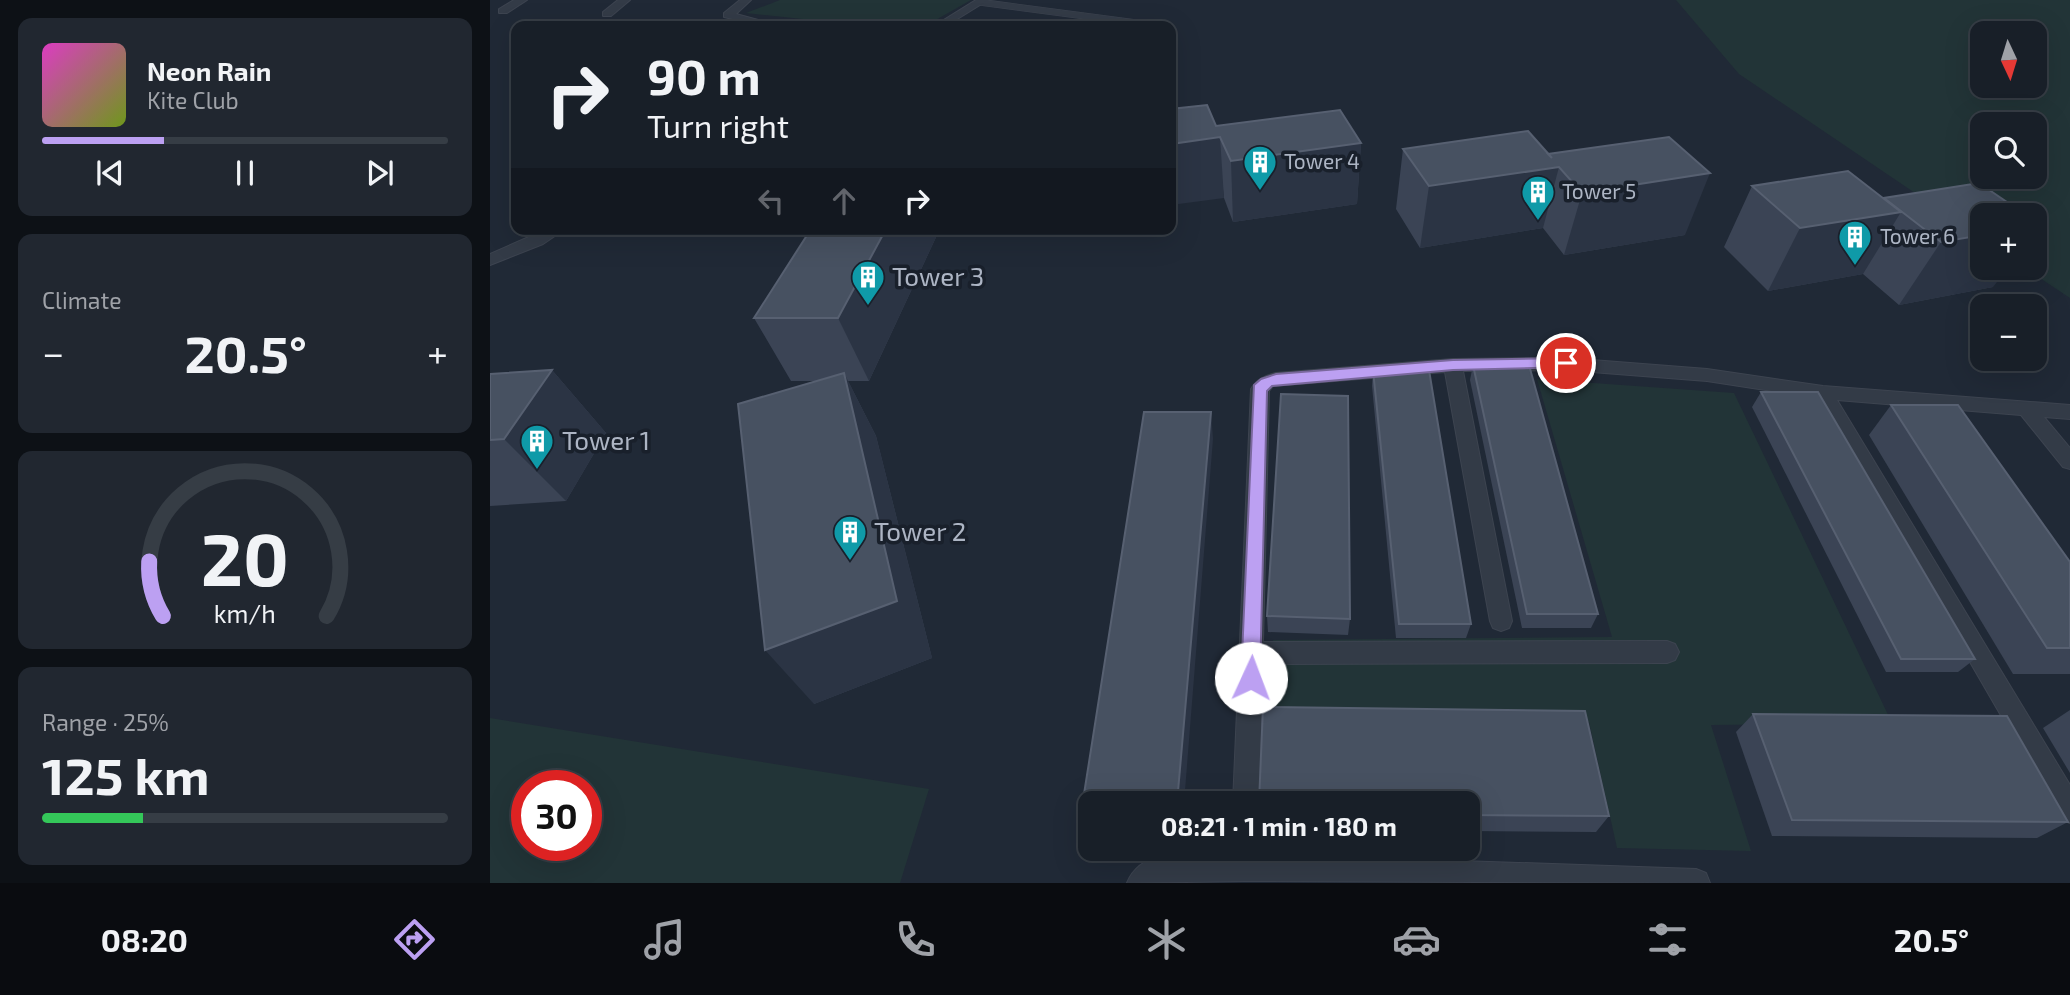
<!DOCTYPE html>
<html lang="en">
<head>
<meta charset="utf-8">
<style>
	:root { --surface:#181f28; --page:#212730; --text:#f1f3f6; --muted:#9fa2a8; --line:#363d45; --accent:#bca0f2 }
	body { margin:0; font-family:"Exo 2",sans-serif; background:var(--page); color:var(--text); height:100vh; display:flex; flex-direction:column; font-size:26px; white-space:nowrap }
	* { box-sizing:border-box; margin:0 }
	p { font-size:23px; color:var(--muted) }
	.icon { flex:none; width:38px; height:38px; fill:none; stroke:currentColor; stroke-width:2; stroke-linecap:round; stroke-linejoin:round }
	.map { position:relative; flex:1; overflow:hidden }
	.side { display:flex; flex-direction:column; gap:18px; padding:18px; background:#0d1116; width:490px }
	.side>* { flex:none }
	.banner { position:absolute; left:21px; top:21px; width:665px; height:214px; border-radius:14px; box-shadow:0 7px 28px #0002,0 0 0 2px var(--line); background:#181f28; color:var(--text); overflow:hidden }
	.needle { width:46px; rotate:176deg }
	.buttons { position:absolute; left:1480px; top:21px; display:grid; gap:14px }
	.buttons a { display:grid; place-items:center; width:77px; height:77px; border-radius:14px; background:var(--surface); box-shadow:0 7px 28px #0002,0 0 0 2px var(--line); font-size:35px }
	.speed { position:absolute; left:21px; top:770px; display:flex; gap:14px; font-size:35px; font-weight:700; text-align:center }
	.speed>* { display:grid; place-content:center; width:91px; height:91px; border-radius:50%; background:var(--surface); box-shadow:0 7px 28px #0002,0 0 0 2px var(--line); line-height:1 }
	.speed .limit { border:10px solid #d22; background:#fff; color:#111 }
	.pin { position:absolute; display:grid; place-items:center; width:60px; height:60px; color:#fff; margin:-30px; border:4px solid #fff; border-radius:50%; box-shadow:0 2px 7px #0007 }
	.me { position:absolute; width:77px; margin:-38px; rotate:2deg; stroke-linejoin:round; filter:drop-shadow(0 0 5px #0008) }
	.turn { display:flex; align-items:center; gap:24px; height:147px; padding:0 21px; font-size:32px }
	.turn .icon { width:91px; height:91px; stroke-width:2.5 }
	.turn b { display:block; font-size:49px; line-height:60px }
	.lanes { display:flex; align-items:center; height:66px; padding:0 21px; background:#0003; justify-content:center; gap:35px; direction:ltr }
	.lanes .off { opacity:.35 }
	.big { font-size:52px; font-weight:700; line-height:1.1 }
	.side .widget { flex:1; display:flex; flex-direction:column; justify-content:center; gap:10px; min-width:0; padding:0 24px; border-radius:14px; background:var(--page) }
	.side .dial { align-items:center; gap:0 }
	.dial svg { height:182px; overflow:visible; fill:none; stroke:var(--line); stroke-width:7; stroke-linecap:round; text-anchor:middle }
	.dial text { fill:var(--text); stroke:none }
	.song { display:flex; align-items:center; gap:21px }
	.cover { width:84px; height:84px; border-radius:10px; background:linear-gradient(135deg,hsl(310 70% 55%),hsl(80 70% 35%)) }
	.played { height:7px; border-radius:4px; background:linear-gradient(90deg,var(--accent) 30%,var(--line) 30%) }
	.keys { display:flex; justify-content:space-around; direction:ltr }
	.heat { display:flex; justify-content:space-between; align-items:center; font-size:38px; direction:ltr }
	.charge { height:10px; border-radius:5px; background:linear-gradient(90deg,#34c759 25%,var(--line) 0) }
	.trip { position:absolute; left:588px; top:791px; width:402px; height:70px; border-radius:14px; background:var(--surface); box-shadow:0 7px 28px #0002,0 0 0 2px var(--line); font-weight:700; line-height:70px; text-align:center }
	.dock { display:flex; height:112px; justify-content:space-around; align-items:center; background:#0a0c10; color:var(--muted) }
	.dock .icon { width:49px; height:49px }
	.dock .current { color:var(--accent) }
	.dock b { font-size:32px; color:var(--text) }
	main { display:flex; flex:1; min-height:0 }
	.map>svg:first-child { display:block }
	.green { fill:#223437; fill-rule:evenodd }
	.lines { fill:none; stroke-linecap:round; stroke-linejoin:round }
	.service-casing { stroke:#3d4450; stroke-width:7 }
	.minor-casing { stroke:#3d4450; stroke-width:2 }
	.service { stroke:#333b47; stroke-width:6 }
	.minor { fill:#333b47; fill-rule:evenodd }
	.wall { fill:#3b4455 }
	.shaded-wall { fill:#2b3444 }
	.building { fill:#475161; stroke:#576071; stroke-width:2 }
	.route { fill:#bca0f2; stroke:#7a689d; stroke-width:2 }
	.labels { text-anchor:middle; stroke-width:7; stroke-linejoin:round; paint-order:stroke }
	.far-poi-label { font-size:21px; fill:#adb5c4; stroke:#19202b; text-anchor:start }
	.poi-label { font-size:26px; fill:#adb5c4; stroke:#19202b; text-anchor:start }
</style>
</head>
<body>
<main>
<section class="side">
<div class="widget">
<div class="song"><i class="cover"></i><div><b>Neon Rain</b><p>Kite Club</p></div></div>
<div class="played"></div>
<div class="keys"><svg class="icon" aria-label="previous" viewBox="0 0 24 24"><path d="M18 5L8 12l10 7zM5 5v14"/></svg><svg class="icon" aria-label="pause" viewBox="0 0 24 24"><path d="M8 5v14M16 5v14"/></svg><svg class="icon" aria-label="next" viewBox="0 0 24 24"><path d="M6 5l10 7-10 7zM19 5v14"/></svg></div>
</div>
<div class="widget"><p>Climate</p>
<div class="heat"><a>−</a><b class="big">20.5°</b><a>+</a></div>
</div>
<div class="widget dial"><svg viewBox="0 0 100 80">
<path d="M14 69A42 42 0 1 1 86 69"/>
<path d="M14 69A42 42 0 0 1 8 45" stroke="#bca0f2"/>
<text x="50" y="56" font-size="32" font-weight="700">20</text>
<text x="50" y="72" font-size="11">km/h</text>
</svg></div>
<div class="widget"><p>Range · 25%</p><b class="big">125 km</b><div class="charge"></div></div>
</section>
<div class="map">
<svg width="1580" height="883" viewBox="0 0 1580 883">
	<rect width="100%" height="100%" fill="#202936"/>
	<g class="green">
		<path d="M290,0H481L435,26H380L256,13Z"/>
		<path d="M1186,0H1580V298L1535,268H1545V215H1493V239L1249,74ZM1493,33H1545V86H1493ZM1493,124H1545V177H1493Z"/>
		<path d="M1047,379L1244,393L1402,723L1221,725L1261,851L1127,848L1099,722L785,714L783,640L1122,637Z"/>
		<path d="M0,718L439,789L410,883H0ZM37,786H96V845H37Z"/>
	</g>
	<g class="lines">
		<defs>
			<path id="service" d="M489,2L670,26"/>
			<g id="minor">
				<path d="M24,0H37L17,13H9V9Z"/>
				<path d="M128,0H140L121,16H113V12Z"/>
				<path d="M250,0H261L246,14L291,26H273L234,17V13Z"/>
				<path d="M486,0H498L456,26H444Z"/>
				<path d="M57,229H75L53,244L0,265V254Z"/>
				<path d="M1076,358L1217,369L1333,386L1580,405V419L1554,417L1580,448V469L1573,467L1531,415L1347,400L1580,785V823L1571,819L1327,398L1217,381L1076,370L973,371L1022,621L1019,628L1011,631L1003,628L1000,621L955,372L783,386L779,391L773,642L1177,641L1185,644L1189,652L1185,660L1177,663L773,664L769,803H743L761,389C767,379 775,376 786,373L963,359Z"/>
				<path d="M741,849H769L768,854L1206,869L1216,873L1220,883L754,881L637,883C653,844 707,854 741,853Z"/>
			</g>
		</defs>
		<use href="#service" class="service-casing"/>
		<use href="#minor" class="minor-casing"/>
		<use href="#service" class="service"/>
		<use href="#minor" class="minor"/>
	</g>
	<g class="wall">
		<path d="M726,126L871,143L867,204L743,222L734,198Z"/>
		<path d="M913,149L1058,154L1195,235L1074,255L1053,228L930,248L906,209Z"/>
		<path d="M1489,183L1503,287L1409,305L1373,274L1278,291L1234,247L1262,186L1393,198Z"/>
		<path d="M448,233L379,381H358L386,436L442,658L324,704L325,381H301L264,318Z"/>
		<path d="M983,365L1108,614L1101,628H1032L980,380Z"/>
		<path d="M62,370L116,433L76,501L0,506V374Z"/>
		<path d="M883,370L981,624L976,638H906L882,386Z"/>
		<path d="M1271,392L1485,659L1468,672H1396L1262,407Z"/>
		<path d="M1401,405L1580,562V674H1523L1379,435Z"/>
		<path d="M723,439L600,803V845H598L589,826Z"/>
		<path d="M777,616L860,619L858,635L778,632Z"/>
		<path d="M1580,710V773L1553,728Z"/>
		<path d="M1263,714L1578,822L1547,838L1282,836L1246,732Z"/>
		<path d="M978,803L1119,816L1106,832L978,831Z"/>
	</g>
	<g class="shaded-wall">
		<path d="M730,137L734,198L681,205V144Z"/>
		<path d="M871,143L867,204L743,222L741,161Z"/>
		<path d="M1069,167L1053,228L930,248L939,186Z"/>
		<path d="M1220,173L1195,235L1074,255L1092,193Z"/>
		<path d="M1411,212L1373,274L1278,291L1310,228Z"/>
		<path d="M396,229H447L448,233L379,381L348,318Z"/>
		<path d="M1493,235V268H1518L1503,287L1409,305L1451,242Z"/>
		<path d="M62,370L116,433L76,501L14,439Z"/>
		<path d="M354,373L386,436L442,658L324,704L275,650Z"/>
		<path d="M721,412L723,439L694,803H687Z"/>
	</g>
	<g class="building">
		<path d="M717,105L726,126L850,110L871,143L741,161L730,137L681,144V109Z"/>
		<path d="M1038,131L1062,158L1058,154L1179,137L1220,173L1092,193L1069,167L939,186L913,149Z"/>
		<path d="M1358,171L1411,212L1310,228L1262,186Z"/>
		<path d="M1489,183L1536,215H1493V235L1451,242L1394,198Z"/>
		<path d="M321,229H396L348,318H264Z"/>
		<path d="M983,365H1039L1108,614H1037Z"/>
		<path d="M62,370L14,439L0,440V374Z"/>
		<path d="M883,370H939L981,624H909Z"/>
		<path d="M354,373L407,601L275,650L248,404Z"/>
		<path d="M1271,392H1328L1485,659H1411Z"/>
		<path d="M791,394L858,396L860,619L777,616Z"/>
		<path d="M1401,405H1468L1580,562V648H1557Z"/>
		<path d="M654,412H721L687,803H600V826H589Z"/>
		<path d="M773,707L1095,711L1119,816L978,815V803H769Z"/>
		<path d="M1263,714L1517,716L1578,822L1302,820Z"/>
	</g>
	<path class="route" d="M1076,358L1081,360L1083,363L1081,367L963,370L782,386L777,391L770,678L768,685L761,688L754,685L751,678L764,385L771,379L786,374L963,360Z"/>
	<defs>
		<symbol id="building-pin" viewBox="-11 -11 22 30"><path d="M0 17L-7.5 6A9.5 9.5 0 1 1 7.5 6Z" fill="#0f9aa8" stroke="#19202b"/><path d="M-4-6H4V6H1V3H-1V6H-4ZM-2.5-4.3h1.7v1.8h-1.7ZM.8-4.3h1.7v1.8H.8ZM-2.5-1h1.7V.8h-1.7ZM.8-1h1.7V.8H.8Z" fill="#fff"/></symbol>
	</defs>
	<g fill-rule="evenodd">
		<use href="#building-pin" x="751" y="143" width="38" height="52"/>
		<use href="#building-pin" x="1029" y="173" width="38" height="52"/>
		<use href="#building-pin" x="1346" y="218" width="38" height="52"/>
		<use href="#building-pin" x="359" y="258" width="38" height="52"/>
		<use href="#building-pin" x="28" y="422" width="38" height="52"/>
		<use href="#building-pin" x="341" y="513" width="38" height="52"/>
	</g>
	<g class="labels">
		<g class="far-poi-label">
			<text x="794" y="169">Tower 4</text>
			<text x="1072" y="199">Tower 5</text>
			<text x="1390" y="244">Tower 6</text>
		</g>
		<g class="poi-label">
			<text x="402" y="286">Tower 3</text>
			<text x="72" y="450">Tower 1</text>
			<text x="384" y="541">Tower 2</text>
		</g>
	</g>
</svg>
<div class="buttons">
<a><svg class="needle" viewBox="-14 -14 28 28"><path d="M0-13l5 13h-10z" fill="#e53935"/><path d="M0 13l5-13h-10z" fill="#9fa2a8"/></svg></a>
<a><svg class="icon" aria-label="search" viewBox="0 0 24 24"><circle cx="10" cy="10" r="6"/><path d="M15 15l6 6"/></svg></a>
<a>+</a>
<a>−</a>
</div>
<div class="speed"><div class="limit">30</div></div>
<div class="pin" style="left:1076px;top:363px;background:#d93025"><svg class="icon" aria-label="arrive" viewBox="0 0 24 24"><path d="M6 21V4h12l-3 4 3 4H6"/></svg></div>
<svg class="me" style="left:761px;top:678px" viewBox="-20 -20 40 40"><circle r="19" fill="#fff"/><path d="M0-13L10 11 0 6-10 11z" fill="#bca0f2"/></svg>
<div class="trip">08:21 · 1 min · 180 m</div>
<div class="banner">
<div class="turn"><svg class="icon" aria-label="right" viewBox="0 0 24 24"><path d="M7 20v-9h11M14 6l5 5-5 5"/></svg><div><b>90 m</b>Turn right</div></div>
<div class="lanes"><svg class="icon off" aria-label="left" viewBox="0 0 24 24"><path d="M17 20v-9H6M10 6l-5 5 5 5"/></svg><svg class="icon off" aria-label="ahead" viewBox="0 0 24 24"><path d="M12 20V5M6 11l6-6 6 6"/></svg><svg class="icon" aria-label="right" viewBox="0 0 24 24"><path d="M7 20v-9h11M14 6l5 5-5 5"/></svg></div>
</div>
</div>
</main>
<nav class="dock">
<b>08:20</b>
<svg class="icon current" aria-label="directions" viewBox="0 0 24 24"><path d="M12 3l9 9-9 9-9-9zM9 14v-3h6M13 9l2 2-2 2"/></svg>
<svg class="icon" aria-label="music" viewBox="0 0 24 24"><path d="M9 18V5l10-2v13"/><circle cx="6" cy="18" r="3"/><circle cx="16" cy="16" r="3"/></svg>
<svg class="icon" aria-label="phone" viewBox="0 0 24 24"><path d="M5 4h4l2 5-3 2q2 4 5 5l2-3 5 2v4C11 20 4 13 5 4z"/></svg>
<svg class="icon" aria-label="climate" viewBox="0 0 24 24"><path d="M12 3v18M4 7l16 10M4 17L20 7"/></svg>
<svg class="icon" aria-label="car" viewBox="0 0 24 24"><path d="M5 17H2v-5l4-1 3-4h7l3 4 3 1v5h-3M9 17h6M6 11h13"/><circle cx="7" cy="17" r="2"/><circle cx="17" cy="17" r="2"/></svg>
<svg class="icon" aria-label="filters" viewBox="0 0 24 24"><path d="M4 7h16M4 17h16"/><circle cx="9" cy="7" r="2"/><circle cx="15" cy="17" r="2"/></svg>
<b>20.5°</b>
</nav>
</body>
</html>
